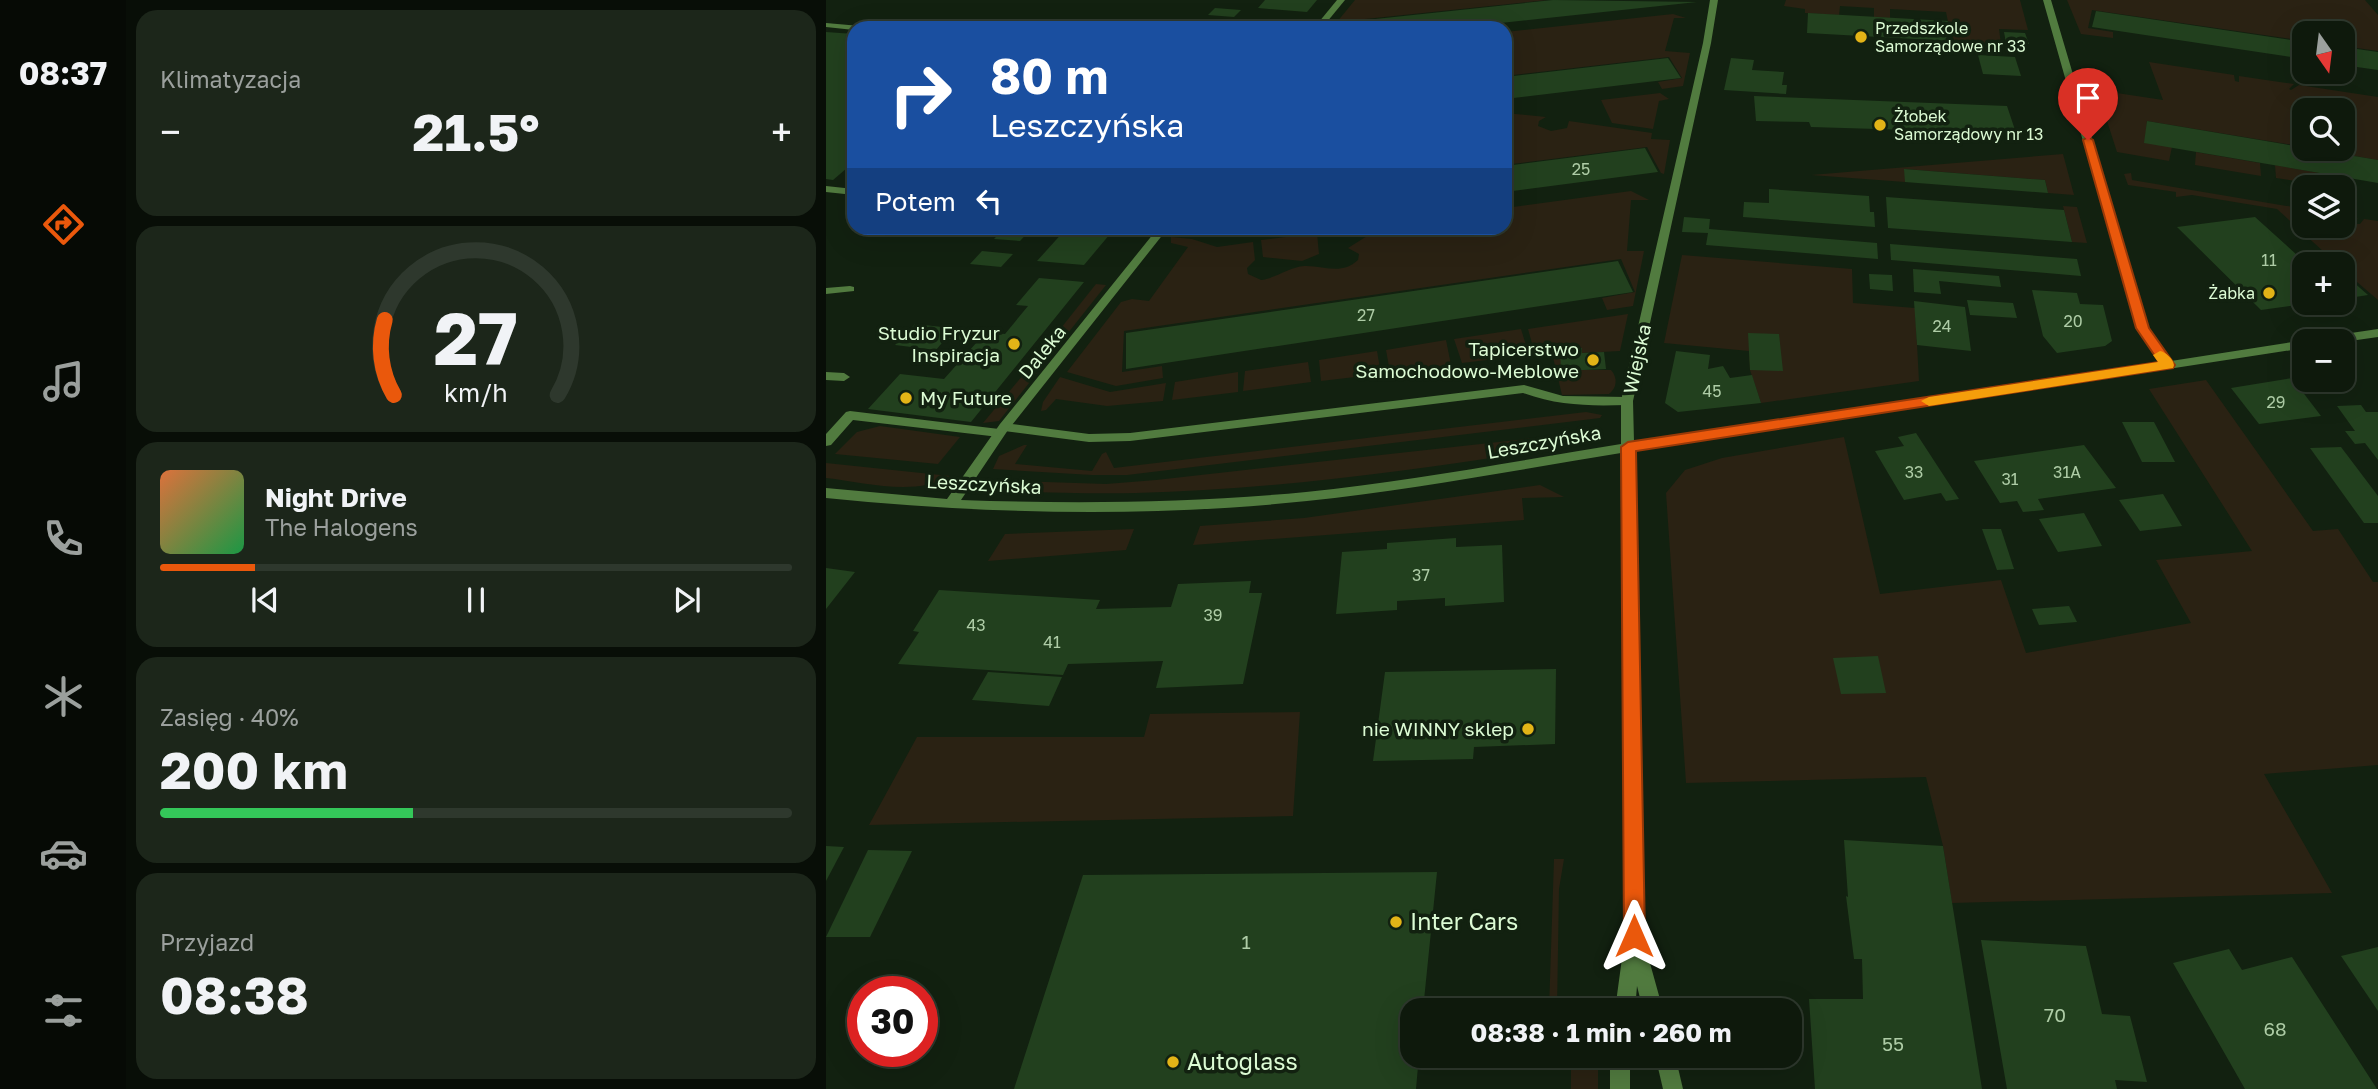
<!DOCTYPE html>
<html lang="pl">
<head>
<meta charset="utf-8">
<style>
	:root { --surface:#0e190c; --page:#1c261a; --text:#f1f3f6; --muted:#9ba09d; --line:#2e382d; --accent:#ea580c }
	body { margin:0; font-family:"Golos Text",sans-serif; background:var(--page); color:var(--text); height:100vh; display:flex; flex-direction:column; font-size:26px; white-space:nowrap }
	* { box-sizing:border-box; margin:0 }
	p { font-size:23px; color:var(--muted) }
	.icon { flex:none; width:38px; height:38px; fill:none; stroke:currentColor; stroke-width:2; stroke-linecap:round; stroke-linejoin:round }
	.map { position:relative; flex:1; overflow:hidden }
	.panel { display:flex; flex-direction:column; gap:10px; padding:10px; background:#080e07; width:700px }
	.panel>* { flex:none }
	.guide { position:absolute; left:21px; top:21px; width:665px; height:214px; border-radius:21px; box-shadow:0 7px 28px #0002,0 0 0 2px var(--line); background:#1a4fa0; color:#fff; overflow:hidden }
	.needle { width:46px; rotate:166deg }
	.tools { position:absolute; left:1466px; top:21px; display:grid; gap:14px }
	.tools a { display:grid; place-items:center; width:63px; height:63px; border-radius:14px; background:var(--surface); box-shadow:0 7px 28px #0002,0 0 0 2px var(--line); font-size:35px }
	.speed { position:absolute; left:21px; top:976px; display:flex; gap:14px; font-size:35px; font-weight:700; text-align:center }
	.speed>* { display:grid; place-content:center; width:91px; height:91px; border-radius:50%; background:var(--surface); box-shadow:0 7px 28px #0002,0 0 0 2px var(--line); line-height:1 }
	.speed .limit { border:10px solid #d22; background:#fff; color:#111 }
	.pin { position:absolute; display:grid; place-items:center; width:60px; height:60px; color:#fff; margin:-72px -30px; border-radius:50% 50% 50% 0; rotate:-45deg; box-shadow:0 0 7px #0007 }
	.pin .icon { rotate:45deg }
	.me { position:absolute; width:77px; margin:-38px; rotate:0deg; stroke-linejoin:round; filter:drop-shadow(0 0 5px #0008) }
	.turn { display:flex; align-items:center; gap:24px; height:147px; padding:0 28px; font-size:32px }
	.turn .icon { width:91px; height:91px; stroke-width:2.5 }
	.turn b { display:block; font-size:49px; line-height:60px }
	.then { display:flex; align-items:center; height:66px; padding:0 28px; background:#0003; gap:14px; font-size:26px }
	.big { font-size:52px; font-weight:700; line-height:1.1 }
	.panel .widget { flex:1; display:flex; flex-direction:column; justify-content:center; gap:10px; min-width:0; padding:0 24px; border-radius:21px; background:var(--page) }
	.panel .dial { align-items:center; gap:0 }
	.dial svg { height:182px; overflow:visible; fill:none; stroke:var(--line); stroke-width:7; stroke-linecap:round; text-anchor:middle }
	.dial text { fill:var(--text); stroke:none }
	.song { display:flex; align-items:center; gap:21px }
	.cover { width:84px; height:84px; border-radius:10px; background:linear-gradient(135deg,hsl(20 70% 55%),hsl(140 70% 35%)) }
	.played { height:7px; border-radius:4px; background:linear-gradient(90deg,var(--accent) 15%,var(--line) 15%) }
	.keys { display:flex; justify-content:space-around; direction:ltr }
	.heat { display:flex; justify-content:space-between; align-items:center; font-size:38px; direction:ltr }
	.charge { height:10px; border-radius:5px; background:linear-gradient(90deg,#34c759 40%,var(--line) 0) }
	.trip { position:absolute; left:574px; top:998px; width:402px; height:70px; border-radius:21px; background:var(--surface); box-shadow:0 7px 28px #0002,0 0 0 2px var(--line); font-weight:700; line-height:70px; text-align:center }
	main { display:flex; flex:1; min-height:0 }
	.tabs { display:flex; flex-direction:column; width:126px; justify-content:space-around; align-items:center; background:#060a05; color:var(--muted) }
	.tabs .icon { width:49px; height:49px }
	.tabs .current { color:var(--accent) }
	.tabs b { font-size:32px; color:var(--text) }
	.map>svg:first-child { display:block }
	.green { fill:#2a2213 }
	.building { fill:#22401e }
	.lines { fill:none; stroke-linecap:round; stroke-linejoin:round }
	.service { fill:#517b3f; fill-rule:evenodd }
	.minor { fill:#517b3f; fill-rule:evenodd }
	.route { fill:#ea580c; stroke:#983908; stroke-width:2 }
	.slow { fill:#f59e0b }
	.poi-dot { fill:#e3b417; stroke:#122110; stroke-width:2.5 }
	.labels { text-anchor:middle; stroke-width:7; stroke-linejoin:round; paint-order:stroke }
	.far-poi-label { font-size:16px; fill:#dcfbd4; stroke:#122110; text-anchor:start }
	.number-label { font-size:16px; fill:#aecca6 }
	.poi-label { font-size:19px; fill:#dcfbd4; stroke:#122110; text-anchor:end }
	.street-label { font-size:19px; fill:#dcfbd4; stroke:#122110 }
	.near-number-label { font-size:19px; fill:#aecca6 }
	.near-poi-label { font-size:23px; fill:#dcfbd4; stroke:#122110; text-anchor:start }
</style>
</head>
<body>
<main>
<nav class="tabs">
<b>08:37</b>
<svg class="icon current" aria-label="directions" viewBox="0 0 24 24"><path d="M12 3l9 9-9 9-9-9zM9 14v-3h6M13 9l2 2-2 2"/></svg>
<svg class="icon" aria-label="music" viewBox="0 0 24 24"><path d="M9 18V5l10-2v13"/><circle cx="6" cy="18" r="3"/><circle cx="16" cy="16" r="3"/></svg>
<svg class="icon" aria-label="phone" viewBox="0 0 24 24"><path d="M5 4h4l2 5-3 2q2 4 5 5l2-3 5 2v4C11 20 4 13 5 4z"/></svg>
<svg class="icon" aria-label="climate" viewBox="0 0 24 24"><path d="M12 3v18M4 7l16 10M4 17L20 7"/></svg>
<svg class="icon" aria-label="car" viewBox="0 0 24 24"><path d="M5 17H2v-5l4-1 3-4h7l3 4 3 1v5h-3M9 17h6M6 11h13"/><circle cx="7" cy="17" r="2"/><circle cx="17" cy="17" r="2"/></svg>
<svg class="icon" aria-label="filters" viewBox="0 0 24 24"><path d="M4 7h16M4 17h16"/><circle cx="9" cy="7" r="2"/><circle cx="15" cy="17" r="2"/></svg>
</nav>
<section class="panel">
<div class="widget"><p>Klimatyzacja</p>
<div class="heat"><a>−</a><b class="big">21.5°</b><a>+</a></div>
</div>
<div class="widget dial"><svg viewBox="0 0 100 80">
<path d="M14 69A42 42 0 1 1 86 69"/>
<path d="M14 69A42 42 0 0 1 10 36" stroke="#ea580c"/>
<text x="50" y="56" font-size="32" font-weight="700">27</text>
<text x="50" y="72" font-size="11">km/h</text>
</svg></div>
<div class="widget">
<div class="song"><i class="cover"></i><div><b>Night Drive</b><p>The Halogens</p></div></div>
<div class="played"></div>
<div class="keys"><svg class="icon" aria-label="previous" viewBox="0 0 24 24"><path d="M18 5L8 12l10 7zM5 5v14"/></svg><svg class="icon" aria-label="pause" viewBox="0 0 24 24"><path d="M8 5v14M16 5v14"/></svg><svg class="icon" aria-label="next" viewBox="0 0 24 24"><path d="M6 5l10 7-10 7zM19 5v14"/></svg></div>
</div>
<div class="widget"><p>Zasięg · 40%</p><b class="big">200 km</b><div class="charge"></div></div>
<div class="widget"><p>Przyjazd</p><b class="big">08:38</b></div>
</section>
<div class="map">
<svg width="1552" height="1089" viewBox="0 0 1552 1089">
	<rect width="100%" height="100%" fill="#122110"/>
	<g class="green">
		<path d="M529,0H721L520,21L521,28H506Z"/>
		<path d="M960,0H1194L1202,30L1173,29L1175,44L1126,41L1120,12L1064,9V18L1048,17V8L1014,6L1013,15L979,13V9L958,6Z"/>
		<path d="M1241,0H1539L1552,15V51L1517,46V33H1479V41L1266,10L1262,28L1287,32V38L1255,34Z"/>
		<path d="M847,14L860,18H848L839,51L864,53L857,86L836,89L832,82L856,78L843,57L679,76V32Z"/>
		<path d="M1323,62L1408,75L1409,81L1413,82V76L1468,84L1463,89L1465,90L1473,85L1552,97V160L1487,149H1517V110H1479V147L1321,121L1319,142L1346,147L1343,161L1291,152L1271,90L1337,100Z"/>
		<path d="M834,93L843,99L833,101L827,129L786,123L775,100Z"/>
		<path d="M679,113L720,117L713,121L712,126L725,131L741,128L743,121L826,133L825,139L844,140L838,174L835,173L821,147L679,165Z"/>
		<path d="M1370,152L1434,163L1435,176L1369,165Z"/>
		<path d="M1237,154L1248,195L1222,193L1219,180L1079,169V182L985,175Z"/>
		<path d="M1449,165L1522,178L1523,189L1450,178Z"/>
		<path d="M1305,173L1306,180L1479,209V226H1517V215L1532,218L1523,224H1534L1538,219L1552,221V300L1517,270V264H1511L1451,209L1366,195L1350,197V192L1302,185L1298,174Z"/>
		<path d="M805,191L823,200H805L801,251H818L807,306L781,310L776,298L809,292L795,259L298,331L296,372L336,366L337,378L290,386L241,372L295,302L306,299L323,301L362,247L345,243V237L366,239L391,247L427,242L429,260L421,268L422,274L435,280C450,278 464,267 478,266C498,265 515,276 532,260L533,254L522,248L554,228H679V208Z"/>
		<path d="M1237,206L1251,207L1261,243L1246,242Z"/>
		<path d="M491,233L493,254L476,261L437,257L435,240Z"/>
		<path d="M856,255L1026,269L1027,303L1089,308L1093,381L935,403L924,370L923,351L838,343Z"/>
		<path d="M270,284L280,285L215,367L208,362Z"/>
		<path d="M802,314L794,351L756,353L755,348L736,370H785C792,378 791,388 783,394L736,395L726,353L709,354L702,329Z"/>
		<path d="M695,329L703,355L636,363L628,339Z"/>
		<path d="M620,340L625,365L564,372L560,350Z"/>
		<path d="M551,351L555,374L495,381L493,360Z"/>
		<path d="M482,362L485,382L417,391L419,371Z"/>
		<path d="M412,372V392L346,400L349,382Z"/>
		<path d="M211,373L173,421L157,423L197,375Z"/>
		<path d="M234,377L284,392L340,383L337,401L281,406L230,399L220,410L215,411L217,402Z"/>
		<path d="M1380,380L1487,531L1512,529L1547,582H1552V765L1438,774L1506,893L1126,903L1117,846L1100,777L860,783L840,493L859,470L896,458L1018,437L1054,594L1175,580L1200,653L1365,623L1330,560L1426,551L1323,389Z"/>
		<path d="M760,412L776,415L774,418L301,475H266L167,469L173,456L198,445H201L189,464L266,471L276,454L280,452L288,468Z"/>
		<path d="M54,426L134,437L112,464L9,454L31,432Z"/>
		<path d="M708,438L711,451C579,471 445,490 310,493C265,494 218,492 172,491L160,480L280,484L330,480Z"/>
		<path d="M0,463L124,476C89,497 38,482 0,478Z"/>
		<path d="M714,485L738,497L696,498L698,520L367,545L374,526L478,518Z"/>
		<path d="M308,529L300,550L162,561L179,534Z"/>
		<path d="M474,712L467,816L43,825L91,737H318L324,714Z"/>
		<path d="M728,859H738L733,889L731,1010H723Z"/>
		<rect x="745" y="1055" width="27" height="34"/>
	</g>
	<g class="building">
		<path d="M439,0H491L481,12L432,8Z"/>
		<path d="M727,0L871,2L628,28H523L521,22Z"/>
		<path d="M389,8L415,10L408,17L382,15Z"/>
		<path d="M1270,11L1479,42V59L1266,27Z"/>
		<path d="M982,13L1122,21L1126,41L981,33Z"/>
		<path d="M0,32L28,34V162L7,180L0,179Z"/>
		<path d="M1178,32L1199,33L1203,44L1180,43Z"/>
		<path d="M1517,47L1552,52V70L1517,65Z"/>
		<path d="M1152,55L1189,57L1195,76L1157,74Z"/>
		<path d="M842,58L855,78L679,99V77Z"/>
		<path d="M905,58L928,60L926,70L958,72L956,85H961L960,94L898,90Z"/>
		<path d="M928,96L1181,106L1190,133L1105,131L1108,138L1086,137L1084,130L985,127L983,122L930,121Z"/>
		<path d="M1321,121L1552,160V183L1318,143Z"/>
		<path d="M819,148L832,172L679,192V166Z"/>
		<path d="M1078,169L1219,180L1222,193L1079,182Z"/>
		<path d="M943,189L1043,196L1044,212H1048L1049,227L917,217L918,202L943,203Z"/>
		<path d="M1060,197L1238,210L1246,242L1062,228Z"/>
		<path d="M858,217L884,219L883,229L1051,243L1052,259L880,245L882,233L856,232Z"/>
		<path d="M1429,217L1471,255L1493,252L1507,264H1479V304L1435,310L1351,227Z"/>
		<path d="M178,228H206L194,241L168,239Z"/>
		<path d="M239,230L284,234L258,265L211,261Z"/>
		<path d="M1064,244L1251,259L1255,276L1065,260Z"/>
		<path d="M156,251L187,254L175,267L144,264Z"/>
		<path d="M792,261L807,292L300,369V333Z"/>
		<path d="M1087,269L1173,276L1175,287L1113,281L1115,294L1088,292Z"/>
		<path d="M1517,273L1542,295L1517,299Z"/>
		<path d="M1043,274L1066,275L1067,291L1044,289Z"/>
		<path d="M213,278L258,282L145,422L42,409L74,374L118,379L151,342L120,338L110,350L69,345L89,324L179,334L202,306L190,305Z"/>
		<path d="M1206,290L1251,293L1254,304L1277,305L1286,341L1279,346L1231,353L1217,336Z"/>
		<path d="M1141,300L1187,303L1191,318L1144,315Z"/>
		<path d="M1088,301L1139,307L1145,351L1091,345Z"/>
		<path d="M922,333L953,334L957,371L924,370Z"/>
		<path d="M756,348V353L778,352L780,369L735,371L734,349Z"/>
		<path d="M850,351L884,355L882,369L897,366L904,378L926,375L935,403L852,412L839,403Z"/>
		<path d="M1466,378L1495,416L1433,424L1405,388Z"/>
		<path d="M1535,405L1540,412H1552V460L1539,443L1529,444L1519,431H1529L1511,406Z"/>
		<path d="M1296,422H1328L1349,462H1316Z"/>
		<path d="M1090,433L1133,499L1120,501L1115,493L1078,500L1049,451L1078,446L1072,437Z"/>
		<path d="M1258,445L1290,488L1212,499L1218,510L1197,512L1191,501L1174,503L1148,461Z"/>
		<path d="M1515,447L1552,496V523H1538L1484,448Z"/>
		<path d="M1337,494L1356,526L1314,531L1293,500Z"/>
		<path d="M1258,513L1276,546L1232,552L1213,519Z"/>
		<path d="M1156,529H1175L1188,569L1171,570Z"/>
		<path d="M630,538V547L676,545L678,602L619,606V598L571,601V610L510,614L516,552L561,549V543Z"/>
		<path d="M0,568L29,572L0,609Z"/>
		<path d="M425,581L423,593H436L417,684L330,688L337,661L242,664L237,675L72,664L93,632L87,631L113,590L274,600L270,609L345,607L352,584Z"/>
		<path d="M1243,606L1251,622L1213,625L1206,609Z"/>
		<path d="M1052,656L1060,693L1015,694L1007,658Z"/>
		<path d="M730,669L729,744L648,747L647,759L547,761L559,672Z"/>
		<path d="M162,672L192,674L236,677L223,706L146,700Z"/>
		<path d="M1018,840L1117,846L1156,1089H989L983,999H1037L1036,959H1028L1020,896L1022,897Z"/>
		<path d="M0,846L18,847L0,881Z"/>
		<path d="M42,850L86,851L44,937H0Z"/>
		<path d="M611,872L597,1010H586V1055H593L590,1089H188L257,875Z"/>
		<path d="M1155,940L1260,946L1276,1014L1304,1016L1321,1082L1289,1080L1291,1089H1181Z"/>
		<path d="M1552,947V1011L1515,956Z"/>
		<path d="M1403,949L1416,970L1466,957L1551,1089H1419L1347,963Z"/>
	</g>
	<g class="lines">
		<g class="service">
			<path d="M0,23L34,26L38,28H28V30L0,27Z"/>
			<path d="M0,186L28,189V195L0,192Z"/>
			<path d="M24,286L28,287V291L0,294V288Z"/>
			<path d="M0,372L18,373L24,377L18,381L0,380Z"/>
			<path d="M698,385L737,396L801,397L807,401L801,405C764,406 732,406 697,393L304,441L263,442L178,431L177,436L173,437L27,420L5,445L0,446V434L20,412L24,411L173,429L174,424L178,423L263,434L304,433Z"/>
		</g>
		<g class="minor">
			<path d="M511,0H519L496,28H488Z"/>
			<path d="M884,0H892L885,43L807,401L808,442L1334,363L1310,328L1217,0H1225L1322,328L1345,361L1479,340L1482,341H1479V348L808,451L817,938L837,1010H817L811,986L809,1010H789L799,936L795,453C691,470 587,490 481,501C321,518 160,514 0,498V488L121,499L174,424L332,228H342L182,430L135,500C250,504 365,503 480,492C586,481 690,461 795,444V401L877,43Z"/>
			<path d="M1552,329V337L1517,342L1492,341L1498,337Z"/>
			<rect x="784" y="1055" width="20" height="34"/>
			<path d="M829,1055H849L857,1089H837Z"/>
		</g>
	</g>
	<path class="route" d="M1262,137L1267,140L1323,328L1349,365L1347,368L810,451L819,936L816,943L808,946L801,943L798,936L795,447L802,442L1333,362L1310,328L1257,140Z"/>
	<path class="slow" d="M1334,351C1340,352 1351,362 1347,368L1103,406L1095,401L1103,397L1332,362L1327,355Z"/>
	<g class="poi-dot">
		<circle cx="1035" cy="37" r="7"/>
		<circle cx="1054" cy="125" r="7"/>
		<circle cx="1443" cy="293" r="7"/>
		<circle cx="188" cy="344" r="7"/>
		<circle cx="767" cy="360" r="7"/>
		<circle cx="80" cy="398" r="7"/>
		<circle cx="702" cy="729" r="7"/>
		<circle cx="570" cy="922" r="7"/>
		<circle cx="347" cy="1062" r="7"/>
	</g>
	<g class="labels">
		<g class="far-poi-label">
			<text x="1049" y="34">Przedszkole<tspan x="1049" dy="18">Samorządowe nr 33</tspan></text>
			<text x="1068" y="122">Żłobek<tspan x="1068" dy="18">Samorządowy nr 13</tspan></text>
			<text x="1429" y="299" text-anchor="end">Żabka</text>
		</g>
		<g class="number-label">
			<text x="755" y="175">25</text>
			<text x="1443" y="266">11</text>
			<text x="540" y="321">27</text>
			<text x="1247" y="327">20</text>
			<text x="1116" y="332">24</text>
			<text x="886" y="397">45</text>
			<text x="1450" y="408">29</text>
			<text x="1088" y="478">33</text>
			<text x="1241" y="478">31A</text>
			<text x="1184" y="485">31</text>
			<text x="595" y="581">37</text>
			<text x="387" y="621">39</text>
			<text x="150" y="631">43</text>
			<text x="226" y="648">41</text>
		</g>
		<g class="poi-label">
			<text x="174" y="340">Studio Fryzur<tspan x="174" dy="22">Inspiracja</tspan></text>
			<text x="753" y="356">Tapicerstwo<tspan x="753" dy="22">Samochodowo-Meblowe</tspan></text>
			<text x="94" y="405" text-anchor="start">My Future</text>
			<text x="688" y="736">nie WINNY sklep</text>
		</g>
		<g class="street-label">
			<text transform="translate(216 352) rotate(-51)" y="7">Daleka</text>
			<text transform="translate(811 359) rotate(-78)" y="7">Wiejska</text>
			<text transform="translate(718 442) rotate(-10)" y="7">Leszczyńska</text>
			<text transform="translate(158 484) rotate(3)" y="7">Leszczyńska</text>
		</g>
		<g class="near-number-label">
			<text x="420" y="949">1</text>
			<text x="1229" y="1022">70</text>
			<text x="1449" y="1036">68</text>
			<text x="1067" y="1051">55</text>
		</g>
		<g class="near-poi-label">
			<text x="584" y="930">Inter Cars</text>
			<text x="361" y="1070">Autoglass</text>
		</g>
	</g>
</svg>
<div class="tools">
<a><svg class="needle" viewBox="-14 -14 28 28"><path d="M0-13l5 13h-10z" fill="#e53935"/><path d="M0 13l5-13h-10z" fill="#9ba09d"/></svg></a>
<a><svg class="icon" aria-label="search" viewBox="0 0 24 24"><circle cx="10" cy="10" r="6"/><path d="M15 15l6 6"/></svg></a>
<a><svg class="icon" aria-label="layers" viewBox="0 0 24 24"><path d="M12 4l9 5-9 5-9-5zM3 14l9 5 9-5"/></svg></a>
<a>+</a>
<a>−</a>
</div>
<div class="speed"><div class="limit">30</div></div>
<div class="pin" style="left:1262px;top:140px;background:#d93025"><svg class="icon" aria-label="arrive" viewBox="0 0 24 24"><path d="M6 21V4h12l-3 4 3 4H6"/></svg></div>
<svg class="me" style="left:808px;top:936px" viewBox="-20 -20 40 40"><path d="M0-17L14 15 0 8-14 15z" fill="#ea580c" stroke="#fff" stroke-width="4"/></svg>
<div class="trip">08:38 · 1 min · 260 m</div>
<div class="guide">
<div class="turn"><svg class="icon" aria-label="right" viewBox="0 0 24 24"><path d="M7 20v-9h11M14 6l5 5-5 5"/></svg><div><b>80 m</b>Leszczyńska</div></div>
<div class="then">Potem<svg class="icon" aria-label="left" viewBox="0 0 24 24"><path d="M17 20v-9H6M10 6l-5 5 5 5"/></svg></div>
</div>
</div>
</main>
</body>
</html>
